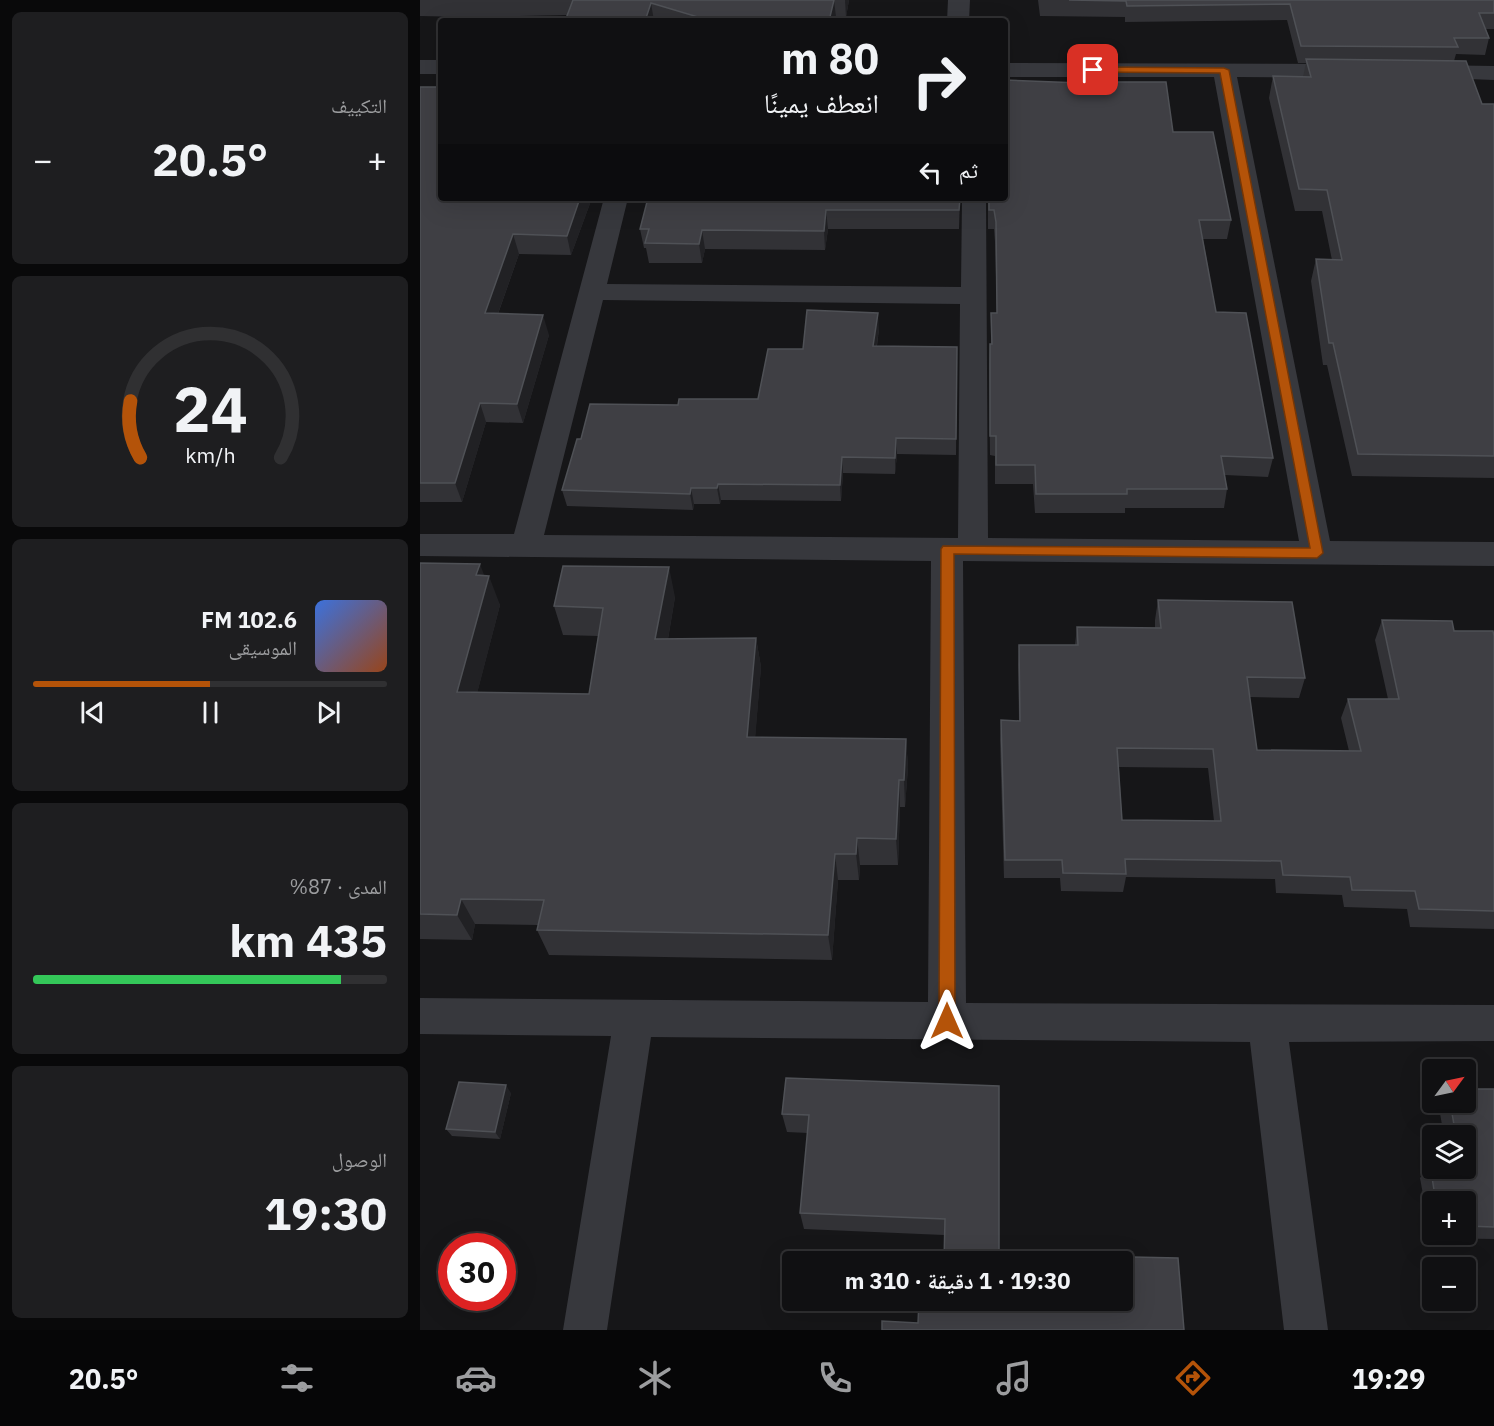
<!DOCTYPE html>
<html lang="ar">
<head>
<meta charset="utf-8">
<style>
	:root { --surface:#101012; --page:#1e1e20; --text:#f1f3f6; --muted:#9c9d9f; --line:#303032; --accent:#b45309 }
	body { margin:0; font-family:"IBM Plex Sans","Noto Naskh Arabic",sans-serif; background:var(--page); color:var(--text); direction:rtl; height:100vh; display:flex; flex-direction:column; font-size:22px; white-space:nowrap }
	* { box-sizing:border-box; margin:0 }
	p { font-size:20px; color:var(--muted) }
	.icon { flex:none; width:33px; height:33px; fill:none; stroke:currentColor; stroke-width:2; stroke-linecap:round; stroke-linejoin:round }
	.map { position:relative; flex:1; overflow:hidden; direction:ltr }
	.side { display:flex; flex-direction:column; gap:12px; padding:12px; background:#09090a; width:420px }
	.side>* { flex:none }
	.hud { position:absolute; left:18px; top:18px; width:570px; height:183px; border-radius:6px; box-shadow:0 6px 24px #0002,0 0 0 2px var(--line); direction:rtl; background:#101012; color:var(--text); overflow:hidden }
	.needle { width:39px; rotate:57deg }
	.tools { position:absolute; left:1002px; top:1059px; display:grid; gap:12px }
	.tools a { display:grid; place-items:center; width:54px; height:54px; border-radius:6px; background:var(--surface); box-shadow:0 6px 24px #0002,0 0 0 2px var(--line); font-size:30px }
	.speed { position:absolute; left:18px; top:1233px; display:flex; gap:12px; font-size:30px; font-weight:700; text-align:center }
	.speed>* { display:grid; place-content:center; width:78px; height:78px; border-radius:50%; background:var(--surface); box-shadow:0 6px 24px #0002,0 0 0 2px var(--line); line-height:1 }
	.speed .limit { border:9px solid #d22; background:#fff; color:#111 }
	.pin { position:absolute; display:grid; place-items:center; width:51px; height:51px; color:#fff; margin:-26px; border-radius:12px; box-shadow:0 3px 9px #0006 }
	.me { position:absolute; width:66px; margin:-33px; rotate:0deg; stroke-linejoin:round; filter:drop-shadow(0 0 4px #0008) }
	.turn { display:flex; align-items:center; gap:21px; height:126px; padding:0 30px; font-size:27px }
	.turn .icon { width:78px; height:78px; stroke-width:2.5 }
	.turn b { display:block; font-size:42px; line-height:51px }
	.then { display:flex; align-items:center; height:57px; padding:0 30px; background:#0003; gap:12px; font-size:22px }
	.big { font-size:45px; font-weight:700; line-height:1.1 }
	.side .card { flex:1; display:flex; flex-direction:column; justify-content:center; gap:9px; min-width:0; padding:0 21px; border-radius:9px; background:var(--page) }
	.side .dial { align-items:center; gap:0 }
	.dial svg { height:156px; overflow:visible; fill:none; stroke:var(--line); stroke-width:7; stroke-linecap:round; text-anchor:middle }
	.dial text { fill:var(--text); stroke:none }
	.song { display:flex; align-items:center; gap:18px }
	.cover { width:72px; height:72px; border-radius:9px; background:linear-gradient(135deg,hsl(220 70% 55%),hsl(20 70% 35%)) }
	.played { height:6px; border-radius:3px; background:linear-gradient(90deg,var(--accent) 50%,var(--line) 50%) }
	.keys { display:flex; justify-content:space-around; direction:ltr }
	.heat { display:flex; justify-content:space-between; align-items:center; font-size:33px; direction:ltr }
	.charge { height:9px; border-radius:4px; background:linear-gradient(90deg,#34c759 87%,var(--line) 0) }
	.trip { position:absolute; left:362px; top:1251px; width:351px; height:60px; border-radius:6px; background:var(--surface); box-shadow:0 6px 24px #0002,0 0 0 2px var(--line); font-weight:700; line-height:60px; text-align:center; direction:rtl }
	.tab-bar { display:flex; height:96px; justify-content:space-around; align-items:center; background:#060607; color:var(--muted) }
	.tab-bar .icon { width:42px; height:42px }
	.tab-bar .active { color:var(--accent) }
	.tab-bar b { font-size:27px; color:var(--text) }
	main { display:flex; flex:1; min-height:0 }
	.map>svg:first-child { display:block }
	.lines { fill:none; stroke-linecap:round; stroke-linejoin:round }
	.minor { fill:#37383d; fill-rule:evenodd }
	.wall { fill:#323236; fill-rule:evenodd }
	.shaded-wall { fill:#212124 }
	.building { fill:#3f3f44; stroke:#4f5156; stroke-width:1.5; fill-rule:evenodd }
	.route { fill:#b45309; stroke:#753606; stroke-width:1.5 }
</style>
</head>
<body>
<main>
<div class="map">
<svg width="1074" height="1330" viewBox="0 0 1074 1330">
	<rect width="100%" height="100%" fill="#161618"/>
	<g class="lines">
		<g class="minor">
			<path d="M528,0H550L549,21H527Z"/>
			<rect x="0" y="60" width="21" height="14"/>
			<path d="M585,63L928,64L936,66L939,71L936,76L928,78L817,77L910,541L1074,542V566L543,561L546,1003L1074,1005V1041L869,1042L908,1330H864L830,1042L231,1037L187,1330H143L191,1036L0,1034V998L508,1002L511,561L0,556V534H94L184,198H208L187,284L541,287L542,198H566L568,538L879,541L794,77H585ZM183,300L540,304L538,538L124,535Z"/>
			<path d="M1007,65L1074,66V80L999,77L996,72L999,67Z"/>
		</g>
	</g>
	<g class="wall">
		<path d="M0,0H429L426,17H416L415,21H145L148,15L48,17L0,16Z"/>
		<path d="M618,0H1074V29H1066L1069,38L1065,55L1036,54L1034,61L1062,104H1074V478L932,476L907,365H903L891,281L896,259L912,260L902,211H875L849,98L853,76L883,77L886,63H878L867,20L705,22V17L620,16Z"/>
		<path d="M0,87L21,198H172L151,255L99,254L78,314L129,335L103,423L66,422L42,502H0Z"/>
		<path d="M753,132L811,220L807,239H783L796,312L853,458L848,477L805,475L807,489L804,508H705V513H615L613,484H575V456L570,455L569,364L570,344H571V313H577L575,242L574,229H568V198H585Z"/>
		<path d="M228,198H540L539,229H408L405,250L285,249L282,263H229L226,248H224L220,229Z"/>
		<path d="M459,329L457,346L537,347L536,455L477,454L475,474L423,473L421,501L301,500L300,504H274L273,510L147,506L142,490L161,439L258,405L338,399L383,349Z"/>
		<path d="M0,563L64,576L80,605L57,693L169,694L178,636L143,635L134,606L255,597L248,639L336,638L341,667L335,737L486,739L488,767L485,807H480L478,865H440L439,880H418L412,960L129,955L117,930L118,925L55,924L52,940L0,939Z"/>
		<path d="M738,600L885,678L879,698L830,697L837,750L929,751L921,718L928,699H968L955,640L962,620L1074,636V929L990,927L987,909L924,907L922,895L856,893L855,879L706,877L703,892L641,891L640,878H584L580,740L581,720L599,721L598,665L599,645H655L657,627L735,628V620ZM699,767L788,768L794,821L702,820Z"/>
		<path d="M366,1078L579,1086V1254L758,1258L764,1330H462V1321L498,1323L499,1300H702V1262H524V1235L384,1229L380,1213L388,1133L367,1132L362,1114Z"/>
		<path d="M1074,1089V1239L1011,1238L1000,1178L1010,1165L1046,1168V1136H1024L1018,1102H1046ZM1012,1202H1046V1234H1012Z"/>
		<path d="M91,1093L80,1139L32,1136L26,1129Z"/>
	</g>
	<g class="shaded-wall">
		<path d="M414,0L416,17L415,21H409Z"/>
		<path d="M425,0H429L426,17Z"/>
		<path d="M231,3L234,21H225Z"/>
		<path d="M160,198H172L151,255L147,236Z"/>
		<path d="M406,210L408,229L405,250L404,231Z"/>
		<path d="M282,230L285,249L282,263L279,244Z"/>
		<path d="M93,234L99,254L71,333L65,313Z"/>
		<path d="M458,313L459,329L454,362L453,346Z"/>
		<path d="M123,315L129,335L103,423L97,404Z"/>
		<path d="M60,403L66,422L42,502L35,483Z"/>
		<path d="M476,438L477,454L475,474V458Z"/>
		<path d="M422,457L423,473L421,501L420,485Z"/>
		<path d="M298,484L301,500L300,504L297,488Z"/>
		<path d="M271,488L274,504L273,510L270,494Z"/>
		<path d="M60,564L67,583L69,576L80,605L50,721L37,692L56,575Z"/>
		<path d="M249,567L255,597L243,668L235,639Z"/>
		<path d="M336,638L341,667L333,765L327,737Z"/>
		<path d="M486,739L488,767L485,807L484,780Z"/>
		<path d="M479,780L480,807L478,865L476,839Z"/>
		<path d="M437,838L440,865L439,880L436,854Z"/>
		<path d="M415,854L418,880L412,960L408,935Z"/>
		<path d="M41,899L55,924L52,940L37,915Z"/>
		<path d="M86,1085L91,1093L80,1139L75,1132Z"/>
	</g>
	<g class="building">
		<path d="M153,0H414L409,21H277L278,17L231,3L225,21H145Z"/>
		<path d="M649,0H1074V13H1059L1069,38H1034L1038,47L881,46L870,4L707,6L706,1Z"/>
		<path d="M886,59L1046,61L1062,104H1074V456L938,454L913,343H909L896,259L922,260L907,190L879,189L853,76L891,77Z"/>
		<path d="M585,80L687,84V82H746L753,132H793L811,220H779L796,312L826,313L853,458L801,456L807,489H707V494H616L615,465H576V436H570V344H572L571,313H577L576,222L574,210H569V198H585Z"/>
		<path d="M0,87H21V198H160L147,236L93,234L65,313L123,315L97,404L60,403L35,483H0Z"/>
		<path d="M228,198H540L539,210H406L404,231L282,230L279,244L225,243L229,229H220Z"/>
		<path d="M387,310L458,313L453,346L537,347L536,439L476,438L475,458L422,457L420,485L298,484L297,488H271L270,494L142,490L157,439H161L170,404L258,405L259,399H338L348,349H383Z"/>
		<path d="M0,563L60,564L56,575L69,576L37,692L169,694L183,608L134,606L143,566L249,567L235,639L336,638L327,737L486,739L484,780H479L476,839L437,838L436,854H415L408,935L117,930L124,900L41,899L37,915L0,914Z"/>
		<path d="M738,600L872,602L885,678L827,677L837,750L941,751L928,699H979L962,620L1032,621L1034,631H1073L1074,636V911L999,909L995,891L932,890L930,877L863,875L861,861L705,859L706,874L643,873L642,860H585L581,720L600,721L599,645H658L657,627L741,628ZM697,748L793,749L801,821L702,820Z"/>
		<path d="M366,1078L579,1086V1254L758,1258L764,1330H462V1321L498,1323L499,1300H702V1262H524L525,1219L380,1213L389,1115L362,1114Z"/>
		<path d="M39,1082L86,1085L75,1132L26,1129Z"/>
		<path d="M1046,1089H1074V1227L1046,1226V1202H1016L1010,1165H1012V1168H1046V1136H1036L1030,1102H1046Z"/>
	</g>
	<path class="route" d="M673,67L804,68L809,70L903,553L897,558L534,554L535,1021L533,1026L527,1028L521,1026L519,1021L521,549L523,546L890,548L800,73L669,72L668,70Z"/>
</svg>
<div class="tools">
<a><svg class="needle" viewBox="-14 -14 28 28"><path d="M0-13l5 13h-10z" fill="#e53935"/><path d="M0 13l5-13h-10z" fill="#9c9d9f"/></svg></a>
<a><svg class="icon" aria-label="layers" viewBox="0 0 24 24"><path d="M12 4l9 5-9 5-9-5zM3 14l9 5 9-5"/></svg></a>
<a>+</a>
<a>−</a>
</div>
<div class="speed"><div class="limit">30</div></div>
<div class="pin" style="left:673px;top:70px;background:#d93025"><svg class="icon" aria-label="arrive" viewBox="0 0 24 24"><path d="M6 21V4h12l-3 4 3 4H6"/></svg></div>
<svg class="me" style="left:527px;top:1021px" viewBox="-20 -20 40 40"><path d="M0-17L14 15 0 8-14 15z" fill="#b45309" stroke="#fff" stroke-width="4"/></svg>
<div class="trip">19:30 · 1 دقيقة · 310 m</div>
<div class="hud">
<div class="turn"><svg class="icon" aria-label="right" viewBox="0 0 24 24"><path d="M7 20v-9h11M14 6l5 5-5 5"/></svg><div><b>80 m</b>انعطف يمينًا</div></div>
<div class="then">ثم<svg class="icon" aria-label="left" viewBox="0 0 24 24"><path d="M17 20v-9H6M10 6l-5 5 5 5"/></svg></div>
</div>
</div>
<section class="side">
<div class="card"><p>التكييف</p>
<div class="heat"><a>−</a><b class="big">20.5°</b><a>+</a></div>
</div>
<div class="card dial"><svg viewBox="0 0 100 80">
<path d="M14 69A42 42 0 1 1 86 69"/>
<path d="M14 69A42 42 0 0 1 9 40" stroke="#b45309"/>
<text x="50" y="56" font-size="32" font-weight="700">24</text>
<text x="50" y="72" font-size="11">km/h</text>
</svg></div>
<div class="card">
<div class="song"><i class="cover"></i><div><b>102.6 FM</b><p>الموسيقى</p></div></div>
<div class="played"></div>
<div class="keys"><svg class="icon" aria-label="previous" viewBox="0 0 24 24"><path d="M18 5L8 12l10 7zM5 5v14"/></svg><svg class="icon" aria-label="pause" viewBox="0 0 24 24"><path d="M8 5v14M16 5v14"/></svg><svg class="icon" aria-label="next" viewBox="0 0 24 24"><path d="M6 5l10 7-10 7zM19 5v14"/></svg></div>
</div>
<div class="card"><p>المدى · 87%</p><b class="big">435 km</b><div class="charge"></div></div>
<div class="card"><p>الوصول</p><b class="big">19:30</b></div>
</section>
</main>
<nav class="tab-bar">
<b>19:29</b>
<svg class="icon active" aria-label="directions" viewBox="0 0 24 24"><path d="M12 3l9 9-9 9-9-9zM9 14v-3h6M13 9l2 2-2 2"/></svg>
<svg class="icon" aria-label="music" viewBox="0 0 24 24"><path d="M9 18V5l10-2v13"/><circle cx="6" cy="18" r="3"/><circle cx="16" cy="16" r="3"/></svg>
<svg class="icon" aria-label="phone" viewBox="0 0 24 24"><path d="M5 4h4l2 5-3 2q2 4 5 5l2-3 5 2v4C11 20 4 13 5 4z"/></svg>
<svg class="icon" aria-label="climate" viewBox="0 0 24 24"><path d="M12 3v18M4 7l16 10M4 17L20 7"/></svg>
<svg class="icon" aria-label="car" viewBox="0 0 24 24"><path d="M5 17H2v-5l4-1 3-4h7l3 4 3 1v5h-3M9 17h6M6 11h13"/><circle cx="7" cy="17" r="2"/><circle cx="17" cy="17" r="2"/></svg>
<svg class="icon" aria-label="filters" viewBox="0 0 24 24"><path d="M4 7h16M4 17h16"/><circle cx="9" cy="7" r="2"/><circle cx="15" cy="17" r="2"/></svg>
<b>20.5°</b>
</nav>
</body>
</html>
